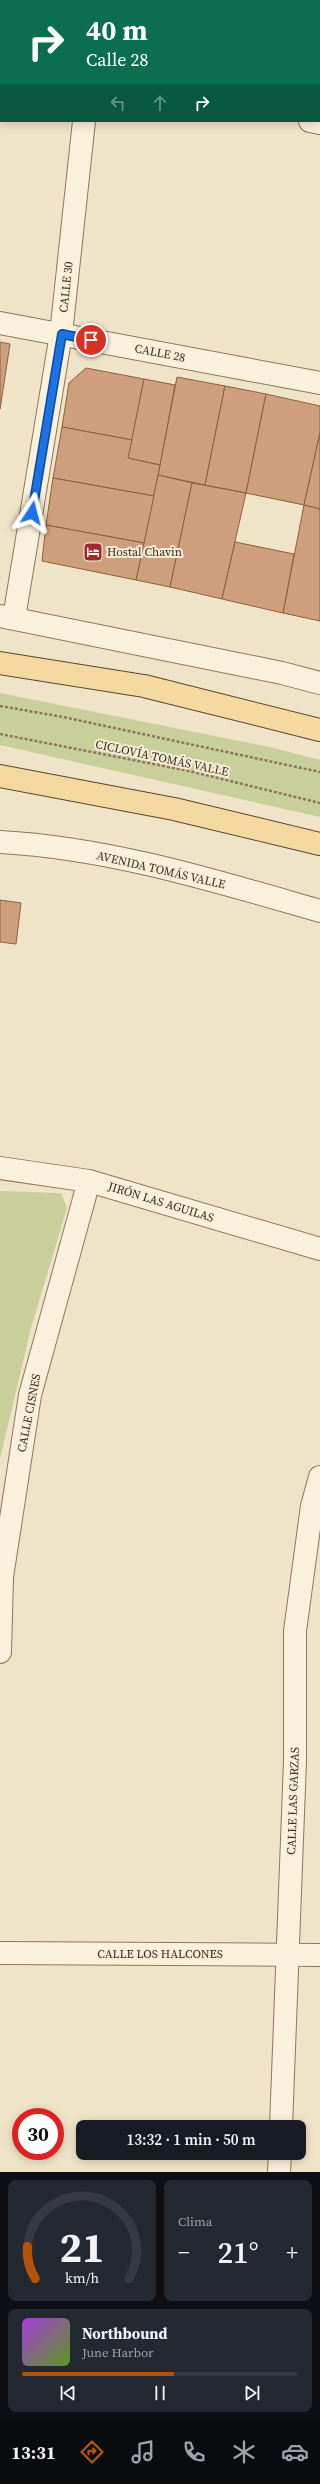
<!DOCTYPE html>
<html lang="es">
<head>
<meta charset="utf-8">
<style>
	:root { --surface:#171b24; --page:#242831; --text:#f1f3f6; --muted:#9ea1a6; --line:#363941; --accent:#b45309 }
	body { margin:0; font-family:"Source Serif 4",serif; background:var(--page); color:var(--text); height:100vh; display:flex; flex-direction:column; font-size:15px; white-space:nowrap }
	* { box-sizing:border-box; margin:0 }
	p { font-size:13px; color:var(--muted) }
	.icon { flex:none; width:22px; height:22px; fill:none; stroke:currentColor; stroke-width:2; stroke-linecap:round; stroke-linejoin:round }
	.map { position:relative; height:2172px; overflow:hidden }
	.drawer { display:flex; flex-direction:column; gap:8px; padding:8px; background:#0d0f14; flex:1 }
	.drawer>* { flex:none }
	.top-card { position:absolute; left:0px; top:0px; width:320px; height:122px; box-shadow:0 2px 10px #0003; background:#0b6e4f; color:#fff; overflow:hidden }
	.speed { position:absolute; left:12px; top:2108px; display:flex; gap:8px; font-size:20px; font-weight:700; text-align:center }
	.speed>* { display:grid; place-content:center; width:52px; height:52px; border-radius:50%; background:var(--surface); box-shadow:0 2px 10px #0003; line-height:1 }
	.speed .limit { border:6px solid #d22; background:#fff; color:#111 }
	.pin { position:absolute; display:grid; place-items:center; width:34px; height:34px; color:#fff; margin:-17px; border:2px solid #fff; border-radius:50%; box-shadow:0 1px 4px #0007 }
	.me { position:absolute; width:44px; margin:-22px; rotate:9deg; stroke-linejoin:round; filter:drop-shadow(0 0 3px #0008) }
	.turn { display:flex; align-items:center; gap:14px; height:84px; padding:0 20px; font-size:18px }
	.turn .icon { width:52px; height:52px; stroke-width:2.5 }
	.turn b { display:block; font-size:28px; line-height:34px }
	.lanes { display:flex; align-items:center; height:38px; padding:0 20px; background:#0003; justify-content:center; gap:20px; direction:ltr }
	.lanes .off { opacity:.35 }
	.big { font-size:30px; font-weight:600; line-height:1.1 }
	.drawer .tile { flex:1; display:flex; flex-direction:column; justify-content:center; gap:6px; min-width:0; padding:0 14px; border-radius:8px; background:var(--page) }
	.drawer .dial { align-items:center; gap:0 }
	.dial svg { height:104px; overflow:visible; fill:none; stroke:var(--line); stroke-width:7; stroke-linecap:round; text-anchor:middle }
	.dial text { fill:var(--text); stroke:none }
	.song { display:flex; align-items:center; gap:12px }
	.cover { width:48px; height:48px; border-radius:6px; background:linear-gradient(135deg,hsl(280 70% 55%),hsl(90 70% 35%)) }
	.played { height:4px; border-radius:2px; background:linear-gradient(90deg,var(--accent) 55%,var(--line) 55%) }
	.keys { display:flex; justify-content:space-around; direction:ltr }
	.heat { display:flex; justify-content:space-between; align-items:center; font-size:22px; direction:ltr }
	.drawer .tiles { flex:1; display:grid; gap:8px; grid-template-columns:1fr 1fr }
	.tile:last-child { grid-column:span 2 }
	.trip { position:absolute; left:76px; top:2120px; width:230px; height:40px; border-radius:8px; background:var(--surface); box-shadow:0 2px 10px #0003; font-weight:600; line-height:40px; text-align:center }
	.tab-bar { display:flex; height:64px; justify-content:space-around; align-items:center; background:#090b0e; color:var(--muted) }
	.tab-bar .icon { width:28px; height:28px }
	.tab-bar .current { color:var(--accent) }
	.tab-bar b { font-size:18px; color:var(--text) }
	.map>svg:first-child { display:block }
	.green { fill:#c9cf9b }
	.building { fill:#cf9f7d; stroke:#8d5f41 }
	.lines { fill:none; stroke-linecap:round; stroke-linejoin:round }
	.minor-casing { stroke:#8d765c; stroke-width:24 }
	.major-casing { stroke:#5b4430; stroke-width:24 }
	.path { stroke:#8d765c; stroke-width:2.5; stroke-dasharray:3 2; stroke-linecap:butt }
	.minor { stroke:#faf1dc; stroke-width:22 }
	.major { stroke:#f3d9a0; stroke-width:22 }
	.route-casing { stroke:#114b97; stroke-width:10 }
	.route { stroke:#1a73e8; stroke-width:7 }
	.labels { text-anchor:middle; stroke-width:4; stroke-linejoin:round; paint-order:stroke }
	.street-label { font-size:12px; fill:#3d2e20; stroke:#f7eed8 }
	.poi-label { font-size:12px; fill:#3d2e20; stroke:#f7eed8; text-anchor:start }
</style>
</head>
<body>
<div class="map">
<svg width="320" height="2172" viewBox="0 0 320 2172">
	<rect width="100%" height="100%" fill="#f0e4c8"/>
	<g class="green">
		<path d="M105,0H320V113L319,1Z"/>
		<path d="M0,693L270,747L320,760V817L0,745Z"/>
		<path d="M0,1191L61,1193L67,1208L31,1328L0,1459Z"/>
	</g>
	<g class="building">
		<path d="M0,342L10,344L0,409Z"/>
		<path d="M86,368L144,379L132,440L62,427L69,383Z"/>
		<path d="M177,377L225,386L205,485L158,475Z"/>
		<path d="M144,379L175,385L160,465L128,458Z"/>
		<path d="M225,386L266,394L246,493L205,485Z"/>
		<path d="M266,394L320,406V433L304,505L246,493Z"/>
		<path d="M62,427L132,440L128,458L160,465L154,496L53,478Z"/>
		<path d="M320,433V509L304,505Z"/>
		<path d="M158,475L192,483L170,587L136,580Z"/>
		<path d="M53,478L154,496L144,543L46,525Z"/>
		<path d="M192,483L246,493L222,599L170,587Z"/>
		<path d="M304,505L320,509V621L283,613Z"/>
		<path d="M46,525L144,543L136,580L42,561Z"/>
		<path d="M235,542L294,554L283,613L222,599Z"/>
		<path d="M0,900L21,903L16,944L0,942Z"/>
	</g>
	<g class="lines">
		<defs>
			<g id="minor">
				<path d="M97,1V0"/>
				<path d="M310,121L320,123"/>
				<path d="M0,323L320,383"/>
				<path d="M0,616L282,673L320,683"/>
				<path d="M14,618L61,334L84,121"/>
				<path d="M0,842C109,848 216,881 320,911"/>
				<path d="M0,1168L89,1181L320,1249"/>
				<path d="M0,1652L2,1577L30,1395L89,1181"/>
				<path d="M0,1953L320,1955"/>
				<path d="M281,2127L295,1761V1631L312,1506L320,1477"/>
				<path d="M279,2172L280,2153"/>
			</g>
			<g id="major">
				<path d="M0,663L144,686L320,730"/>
				<path d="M0,776L174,809L320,844"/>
			</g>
		</defs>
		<use href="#minor" class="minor-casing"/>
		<use href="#major" class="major-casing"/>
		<g class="path">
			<path d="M160,0V1"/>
			<path d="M208,1V0"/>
			<path d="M0,706L63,717L320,772"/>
			<path d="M0,734L189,771L320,803"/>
		</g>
		<use href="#minor" class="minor"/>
		<use href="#major" class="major"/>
	</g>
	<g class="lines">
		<defs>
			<path id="route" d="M32,513L62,334L91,340"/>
		</defs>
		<use href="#route" class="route-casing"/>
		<use href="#route" class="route"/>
	</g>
	<defs>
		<symbol id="hotel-square" viewBox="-11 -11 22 22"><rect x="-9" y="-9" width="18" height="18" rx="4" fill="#9e2a2b" stroke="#f7eed8"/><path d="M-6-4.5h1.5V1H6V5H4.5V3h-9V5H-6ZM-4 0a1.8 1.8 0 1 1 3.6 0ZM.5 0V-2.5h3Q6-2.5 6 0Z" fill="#fff"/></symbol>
	</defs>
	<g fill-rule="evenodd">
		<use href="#hotel-square" x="82" y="541" width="22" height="22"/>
	</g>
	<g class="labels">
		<g class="street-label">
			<text transform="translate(66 287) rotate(-84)" y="4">CALLE 30</text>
			<text transform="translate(160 353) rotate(11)" y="4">CALLE 28</text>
			<text transform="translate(162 758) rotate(12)" y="4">CICLOVÍA TOMÁS VALLE</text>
			<text transform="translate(161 870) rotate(13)" y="4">AVENIDA TOMÁS VALLE</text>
			<text transform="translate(161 1202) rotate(17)" y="4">JIRÓN LAS AGUILAS</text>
			<text transform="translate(29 1413) rotate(-79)" y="4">CALLE CISNES</text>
			<text transform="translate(293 1801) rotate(-88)" y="4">CALLE LAS GARZAS</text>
			<text x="160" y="1958">CALLE LOS HALCONES</text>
		</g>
		<g class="poi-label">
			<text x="107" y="556">Hostal Chavin</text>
		</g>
	</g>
</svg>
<div class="speed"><div class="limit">30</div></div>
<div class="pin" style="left:91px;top:340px;background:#d93025"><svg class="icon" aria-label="arrive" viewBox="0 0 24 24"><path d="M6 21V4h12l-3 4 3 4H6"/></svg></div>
<svg class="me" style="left:32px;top:513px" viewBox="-20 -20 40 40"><path d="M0-17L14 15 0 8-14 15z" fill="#1a73e8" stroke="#fff" stroke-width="4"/></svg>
<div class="trip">13:32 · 1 min · 50 m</div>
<div class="top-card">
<div class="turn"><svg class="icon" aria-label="right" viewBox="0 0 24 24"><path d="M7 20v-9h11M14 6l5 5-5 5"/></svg><div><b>40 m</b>Calle 28</div></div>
<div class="lanes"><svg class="icon off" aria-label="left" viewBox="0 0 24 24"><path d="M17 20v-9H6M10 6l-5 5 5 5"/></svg><svg class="icon off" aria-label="ahead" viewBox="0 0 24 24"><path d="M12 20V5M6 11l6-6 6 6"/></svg><svg class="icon" aria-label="right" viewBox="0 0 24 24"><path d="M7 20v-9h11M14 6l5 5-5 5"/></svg></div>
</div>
</div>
<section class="drawer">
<div class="tiles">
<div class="tile dial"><svg viewBox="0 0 100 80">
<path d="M14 69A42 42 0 1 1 86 69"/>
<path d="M14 69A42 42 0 0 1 8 44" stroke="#b45309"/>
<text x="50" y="56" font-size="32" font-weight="700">21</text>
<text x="50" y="72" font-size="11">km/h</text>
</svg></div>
<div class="tile"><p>Clima</p>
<div class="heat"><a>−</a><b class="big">21°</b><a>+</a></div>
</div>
<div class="tile">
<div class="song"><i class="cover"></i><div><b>Northbound</b><p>June Harbor</p></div></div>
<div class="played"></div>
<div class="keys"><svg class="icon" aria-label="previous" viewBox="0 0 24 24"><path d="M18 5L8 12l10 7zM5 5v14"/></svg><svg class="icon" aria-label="pause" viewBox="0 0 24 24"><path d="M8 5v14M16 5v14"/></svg><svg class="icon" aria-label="next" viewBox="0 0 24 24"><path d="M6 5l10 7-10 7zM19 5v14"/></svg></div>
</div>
</div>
</section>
<nav class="tab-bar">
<b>13:31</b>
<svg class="icon current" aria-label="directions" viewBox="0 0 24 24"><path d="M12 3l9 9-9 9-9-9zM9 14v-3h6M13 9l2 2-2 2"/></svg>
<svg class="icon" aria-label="music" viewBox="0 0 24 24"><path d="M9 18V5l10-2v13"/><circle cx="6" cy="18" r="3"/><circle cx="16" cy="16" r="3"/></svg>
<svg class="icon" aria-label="phone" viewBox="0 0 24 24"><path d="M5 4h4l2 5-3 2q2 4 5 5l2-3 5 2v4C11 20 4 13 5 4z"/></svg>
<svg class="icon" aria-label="climate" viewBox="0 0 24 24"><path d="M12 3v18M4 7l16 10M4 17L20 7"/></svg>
<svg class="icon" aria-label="car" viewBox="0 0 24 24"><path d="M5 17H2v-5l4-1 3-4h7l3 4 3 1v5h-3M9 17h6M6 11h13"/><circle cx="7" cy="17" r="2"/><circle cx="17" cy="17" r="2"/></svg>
</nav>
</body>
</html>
